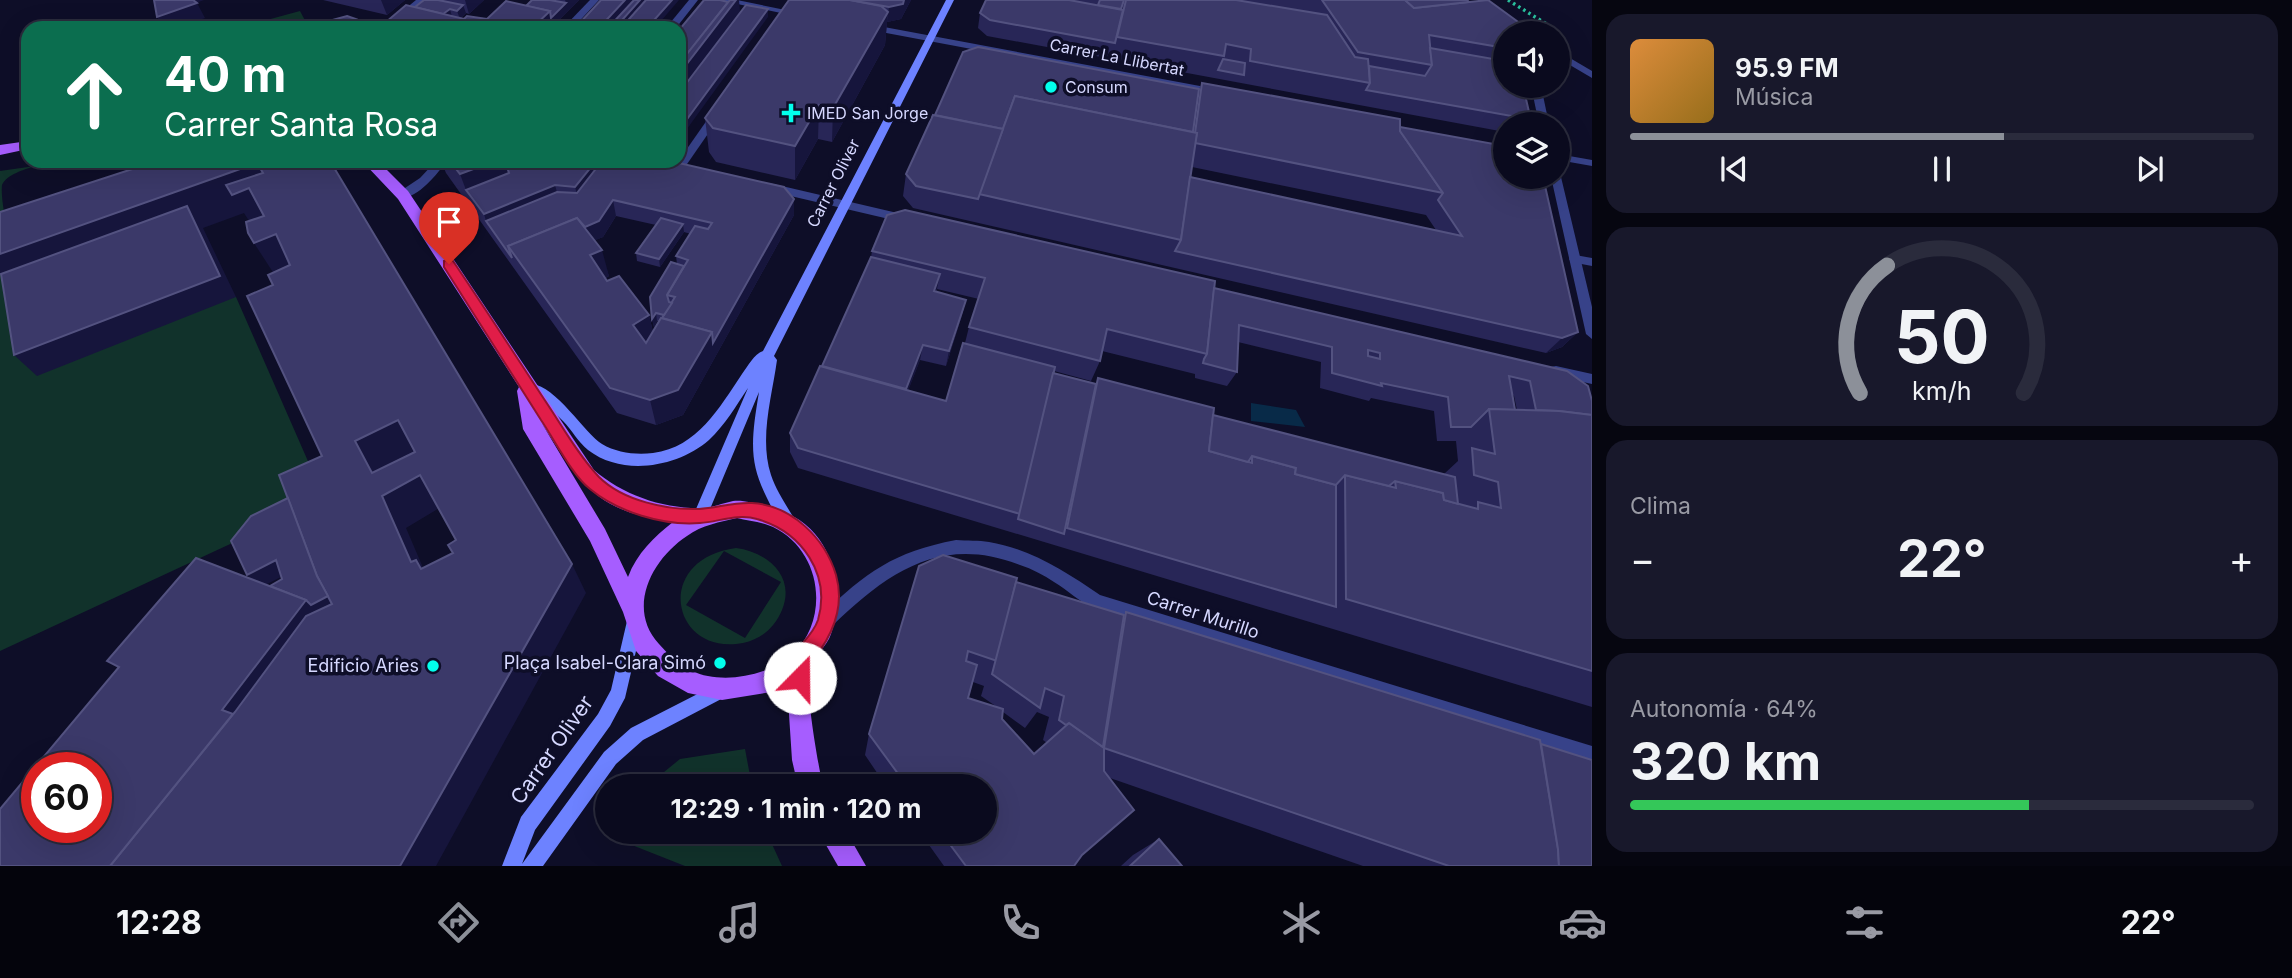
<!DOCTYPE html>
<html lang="es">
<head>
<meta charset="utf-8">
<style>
	:root { --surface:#0a0a1e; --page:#18182b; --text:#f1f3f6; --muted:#999aa4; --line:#2a2b3c; --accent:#8c9099 }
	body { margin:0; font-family:Inter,sans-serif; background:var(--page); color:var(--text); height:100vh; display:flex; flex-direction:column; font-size:26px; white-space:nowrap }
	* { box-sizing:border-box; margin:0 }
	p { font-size:23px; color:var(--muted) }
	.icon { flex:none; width:38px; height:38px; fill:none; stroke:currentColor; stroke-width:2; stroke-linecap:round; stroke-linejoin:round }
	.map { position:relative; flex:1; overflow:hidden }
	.details { display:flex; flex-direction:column; gap:14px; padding:14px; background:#060610; width:700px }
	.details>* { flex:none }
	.top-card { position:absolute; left:21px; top:21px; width:665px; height:147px; border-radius:21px; box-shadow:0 7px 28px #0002,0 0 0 2px var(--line); background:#0b6e4f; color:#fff; overflow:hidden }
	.tools { position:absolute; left:1493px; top:21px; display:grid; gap:14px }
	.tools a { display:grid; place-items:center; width:77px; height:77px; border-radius:50%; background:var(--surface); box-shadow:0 7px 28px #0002,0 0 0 2px var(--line); font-size:35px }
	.speed { position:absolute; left:21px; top:752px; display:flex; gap:14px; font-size:35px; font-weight:700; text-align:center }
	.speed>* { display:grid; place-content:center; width:91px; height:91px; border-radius:50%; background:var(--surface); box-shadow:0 7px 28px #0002,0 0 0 2px var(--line); line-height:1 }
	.speed .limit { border:10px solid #d22; background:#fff; color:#111 }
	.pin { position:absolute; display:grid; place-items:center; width:60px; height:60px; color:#fff; margin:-72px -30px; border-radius:50% 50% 50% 0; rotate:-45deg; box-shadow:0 0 7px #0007 }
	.pin .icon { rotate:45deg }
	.me { position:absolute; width:77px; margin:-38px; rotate:22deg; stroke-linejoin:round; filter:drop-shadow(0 0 5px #0008) }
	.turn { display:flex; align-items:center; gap:24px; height:147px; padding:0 28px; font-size:32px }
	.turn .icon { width:91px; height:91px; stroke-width:2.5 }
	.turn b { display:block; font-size:49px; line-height:60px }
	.big { font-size:52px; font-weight:700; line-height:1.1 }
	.details .tile { flex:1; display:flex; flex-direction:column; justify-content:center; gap:10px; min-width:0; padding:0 24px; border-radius:21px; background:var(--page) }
	.details .dial { align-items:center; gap:0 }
	.dial svg { height:182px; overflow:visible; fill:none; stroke:var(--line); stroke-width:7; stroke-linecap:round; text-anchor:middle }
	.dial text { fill:var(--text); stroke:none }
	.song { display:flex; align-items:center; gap:21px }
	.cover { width:84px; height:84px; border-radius:10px; background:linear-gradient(135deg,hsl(30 70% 55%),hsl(40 70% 35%)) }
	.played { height:7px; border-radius:4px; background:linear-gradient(90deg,var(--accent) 60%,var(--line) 60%) }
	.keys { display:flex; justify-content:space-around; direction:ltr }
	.heat { display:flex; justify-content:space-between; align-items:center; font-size:38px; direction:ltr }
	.charge { height:10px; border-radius:5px; background:linear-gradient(90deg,#34c759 64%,var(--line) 0) }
	.trip { position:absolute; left:595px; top:774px; width:402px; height:70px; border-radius:35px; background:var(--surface); box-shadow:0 7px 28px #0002,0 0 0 2px var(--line); font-weight:700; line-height:70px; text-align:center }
	.dock { display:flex; height:112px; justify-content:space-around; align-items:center; background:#04040c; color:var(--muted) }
	.dock .icon { width:49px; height:49px }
	.dock .on { color:var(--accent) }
	.dock b { font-size:32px; color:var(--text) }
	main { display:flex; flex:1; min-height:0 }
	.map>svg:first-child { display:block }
	.green { fill:#11322b; fill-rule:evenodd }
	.water { fill:#082a48 }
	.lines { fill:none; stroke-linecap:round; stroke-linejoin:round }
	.path { stroke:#29bf9c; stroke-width:3.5; stroke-dasharray:2.5 3.5; stroke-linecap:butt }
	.pedestrian { fill:#374289; fill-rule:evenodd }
	.minor { fill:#374289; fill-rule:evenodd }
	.tertiary { fill:#374289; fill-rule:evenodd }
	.secondary { fill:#6d82ff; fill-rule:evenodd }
	.primary { fill:#a65dff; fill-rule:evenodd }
	.wall { fill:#282657; fill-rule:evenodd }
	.shaded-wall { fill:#16153c }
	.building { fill:#3b3969; stroke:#535280; stroke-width:2; fill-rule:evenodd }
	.route { fill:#e11d48; stroke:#92132f; stroke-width:2 }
	.poi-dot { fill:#02ffec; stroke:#0e0e28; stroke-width:2.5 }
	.labels { text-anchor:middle; stroke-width:7; stroke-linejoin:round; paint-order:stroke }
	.far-street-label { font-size:16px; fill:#d6d8ff; stroke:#0e0e28 }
	.far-poi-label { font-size:16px; fill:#d6d8ff; stroke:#0e0e28; text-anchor:start }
	.street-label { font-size:18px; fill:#d6d8ff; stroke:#0e0e28 }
	.poi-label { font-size:18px; fill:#d6d8ff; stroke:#0e0e28; text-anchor:end }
	.near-street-label { font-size:21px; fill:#d6d8ff; stroke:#0e0e28 }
</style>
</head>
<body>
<main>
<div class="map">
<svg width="1592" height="866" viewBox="0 0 1592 866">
	<rect width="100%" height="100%" fill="#0e0e28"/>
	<g class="green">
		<path d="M300,11L309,28H238Z"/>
		<path d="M35,166C24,170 7,174 2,185C0,201 10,242 14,260L236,297L325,500L0,651V171Z"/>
		<path d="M736,548C767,552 796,576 782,610C775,627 762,639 743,643C671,657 652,559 736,548ZM724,551L781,582L745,638L686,605Z"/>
		<path d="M745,749L752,786H647L680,759Z"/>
		<path d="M612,831H766L782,866H685L609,836Z"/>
	</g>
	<path class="water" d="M1251,403L1296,410L1305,427L1251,421Z"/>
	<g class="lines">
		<path class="path" d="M1508,0L1556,30"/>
		<path class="pedestrian" d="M1575,255L1592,258V266L1571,262L1569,259L1571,256Z"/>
		<g class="minor">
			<path d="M416,0H425L393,28H382Z"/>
			<path d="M590,0H599L573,28H563Z"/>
			<path d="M689,0H698L676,28H666Z"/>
			<path d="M718,0H737L805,14L800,17Z"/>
			<path d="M868,24L1216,89L1221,92L1216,95L865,29V25Z"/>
			<path d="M1531,86H1541L1549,124H1539Z"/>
			<path d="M716,112L721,115L685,167H677V163L712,113Z"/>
			<path d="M1558,154L1592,160V166L1558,160Z"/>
			<path d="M436,161H447C437,174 417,200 399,198V192L420,178Z"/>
			<path d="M1558,174L1561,177L1592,307V339L1586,334L1551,177H1558Z"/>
			<path d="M769,183L906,215L912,219L906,223L765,190V184Z"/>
			<path d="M1556,366L1592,374V384L1551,375L1549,371L1551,367Z"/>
			<path d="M956,540C967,541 979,540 989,542C1031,549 1066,572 1100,595L1592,746V764L1095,608C1080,603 1068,590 1054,582C1044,575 1032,569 1020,565C941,534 887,573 833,625L827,628L821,625L819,620L821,615C867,572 893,552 956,540Z"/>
		</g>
		<path class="tertiary" d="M1558,51L1592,71V78L1558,58Z"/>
		<g class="secondary">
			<path d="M946,0H954L774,356L777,360C772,397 759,438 771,475C777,493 788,507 797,524L794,529L789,531L784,529C750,471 748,457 759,392L705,521L700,522L695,521L693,516L748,388C736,406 725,425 709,440C678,467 623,477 588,450C578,442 572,430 563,421C553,410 536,402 527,389L529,385C551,379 585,434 602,444C617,453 636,455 653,453C698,447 719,408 742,374C748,366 754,354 763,351Z"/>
			<path d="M635,613L641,616L643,621L625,698L610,726L535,830L522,864L604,752L631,728L721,682L727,684L730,690L727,696L643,740L616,764L543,866H502L521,817L598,714L611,690L627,621L629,616Z"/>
		</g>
		<g class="primary">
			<path d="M28,141V149L0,155V145Z"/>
			<path d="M362,161H378L408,191L594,470C623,495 663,509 702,508C712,508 723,503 733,501C746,499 767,507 780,511C831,526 847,589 831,634C827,647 812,657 809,670C805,689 818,765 823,786H798L792,760L787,684L771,692L722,700L688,693L658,676L636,651L623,612L590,541L523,429L517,391L519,387L398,199ZM541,422C581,484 594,511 673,522C654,537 637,553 628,577L605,529ZM737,518C748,521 763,522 773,527C821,550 831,617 793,654C769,676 722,685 692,671C678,665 669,655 659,644C626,608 652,559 687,536C702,525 720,522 737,518Z"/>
			<path d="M818,831H846L866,866H838Z"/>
		</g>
	</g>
	<g class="wall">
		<path d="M323,0H405L387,15Z"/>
		<path d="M424,0H484L469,14L466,13L460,19H487L526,6L532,0H579L551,28H379L415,7Z"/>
		<path d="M789,0H911L901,19L887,22L885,45L832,142L818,139L795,180L716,162L709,152L705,118Z"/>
		<path d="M986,0H1124L1121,9L1122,10L1124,0H1467L1505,33V86L1520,124H1505V132L987,36L978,28L980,13Z"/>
		<path d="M1202,83L1400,127L1578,332L1562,347L1546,353L913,208L903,196L906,174L1199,89ZM1192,167L1426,215L1436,230L1190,177Z"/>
		<path d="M441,161H670L794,199V215L683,415L656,425L617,413L446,173ZM616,216L656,225L636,253L637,261L660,267L684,232L691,234L676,256L677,264L652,319L654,327L657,321H659L653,332L649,315L607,281L606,278L609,276L595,240L603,237Z"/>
		<path d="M872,251L1214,288L1567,371L1592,401V707L798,468L790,452V433L822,366L871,257ZM937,289L979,299L969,327L965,343L946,401L908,390L920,360L946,366L962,315L966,300L936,292ZM1238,342L1321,362L1320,388L1369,401L1371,398L1434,411L1437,441H1456L1458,461L1444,474L1213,415L1098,378L1096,384L1053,373L1054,371L1091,381L1100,361L1102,351L1195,374V378L1227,386L1237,372ZM1513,395L1514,396L1517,410H1515Z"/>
		<path d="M1016,582L1124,615L1126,612L1541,744L1592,866H1363L1110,778L1082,855L1074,866H944L919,831H985V786H886L865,755L869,734ZM973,682L984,686L981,696L997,707L968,698ZM1003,712L1025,728L1037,712L1049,717L1043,740L1047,743L1034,754L1002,719Z"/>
		<path d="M1159,839L1182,866H1121L1133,855Z"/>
	</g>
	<g class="shaded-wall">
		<path d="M188,0H204L196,3H197L205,18L179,28H164L157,17Z"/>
		<path d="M381,0H405L387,15Z"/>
		<path d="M465,0H484L469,14Z"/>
		<path d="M565,0H579L551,28H532L550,11L566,3Z"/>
		<path d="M625,0H633L608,28H599Z"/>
		<path d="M640,0H648L623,28H615Z"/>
		<path d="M672,0H679L655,28H647Z"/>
		<path d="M736,0H739L740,12L679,92V74Z"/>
		<path d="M904,0H911L901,19L887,22L889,7Z"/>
		<path d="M463,5L466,13L460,19L457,11Z"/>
		<path d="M450,9L452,17L438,19Z"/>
		<path d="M768,9V17L679,140V130Z"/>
		<path d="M888,12L885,45L832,142L833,108Z"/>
		<path d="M356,19L360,28H345Z"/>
		<path d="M819,105L818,139L795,180V146Z"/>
		<path d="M1529,112L1520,124H1511L1517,117Z"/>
		<path d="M493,161H505L516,195L466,190L460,174Z"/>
		<path d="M596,161H615L581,209L575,187Z"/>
		<path d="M257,163L279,200L273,225L256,232L244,213L203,228L236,297L37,376L14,355L22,296L0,274V254Z"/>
		<path d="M555,185L561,207L486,221L484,214Z"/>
		<path d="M794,199V215L683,415L656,425L650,400L712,332Z"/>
		<path d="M613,200L616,216L603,237L525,270Z"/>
		<path d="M683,224L684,232L660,267L659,259Z"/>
		<path d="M276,234L299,271L278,280L254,243Z"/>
		<path d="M602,250L609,276L597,282L590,255Z"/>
		<path d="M940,274L937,289L931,306L934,291Z"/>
		<path d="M966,300L962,315L946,366L949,351Z"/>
		<path d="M656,313L657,321L654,327L652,319Z"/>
		<path d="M649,315L655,341L639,351L633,325Z"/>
		<path d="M1578,332L1562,347L1546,353L1562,338Z"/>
		<path d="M923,345L920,360L901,409L904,394Z"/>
		<path d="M398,420L419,454L420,475L441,507L406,528L427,577L411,562L372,473L355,441Z"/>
		<path d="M276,560L289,573L261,587L247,575Z"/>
		<path d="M572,564L586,593L436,866H400Z"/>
		<path d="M333,593L345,605L165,866L222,710L306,600Z"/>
	</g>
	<g class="building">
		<path d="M154,0H193L197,3L157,17Z"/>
		<path d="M424,0H438L463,5L457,11L450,9L443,14L415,7Z"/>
		<path d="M532,0H550L566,3L551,18L550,11L526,6Z"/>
		<path d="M601,0H625L599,28H575Z"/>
		<path d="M634,0H640L615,28H608Z"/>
		<path d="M646,0H672L647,28H621Z"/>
		<path d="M704,0H720L728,2L679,64V30Z"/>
		<path d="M730,0H736L679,74V64Z"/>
		<path d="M789,0H850L881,6L888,12L833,108L819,105L795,146L713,128L705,118Z"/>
		<path d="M850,0H904L903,4L889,7Z"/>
		<path d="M986,0H1069L1123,10L1115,43L990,20L980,13Z"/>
		<path d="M1100,0H1124L1121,9L1098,5Z"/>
		<path d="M1126,0H1236L1327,15L1355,57L1368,59L1370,83L1250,61L1251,49L1226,44L1224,56L1117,37Z"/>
		<path d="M1322,0H1405L1414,8L1488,0L1521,24L1523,33H1505V48L1429,35L1432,65L1358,52Z"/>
		<path d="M1405,0H1467L1469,2L1414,8Z"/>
		<path d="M506,1L550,11L532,28H379L406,5L464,19L467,16L487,19Z"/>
		<path d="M746,5L768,9L679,130V93Z"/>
		<path d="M347,16L356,19L345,28H303Z"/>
		<path d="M978,47L1199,89L1193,132L1015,96L1003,129L935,115L963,52Z"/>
		<path d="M1430,48L1505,61V86H1523L1529,112L1517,117L1366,90L1370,83L1369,66L1425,76L1432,65Z"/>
		<path d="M1223,59L1245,63L1244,75L1218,70Z"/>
		<path d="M1202,83L1400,119V131L1443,193L1195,143L1197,133H1195Z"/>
		<path d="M1015,96L1197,133L1181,240L979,194Z"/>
		<path d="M933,115L1003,129L978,199L916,186L906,174Z"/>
		<path d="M1400,127L1505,146V177H1543L1578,332L1562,338L1175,251L1181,240L1190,177L1462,236L1438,200L1443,193L1400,131Z"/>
		<path d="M157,161H330L572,564L400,866H110L235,712L306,616L332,604L317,576L279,475L322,456L247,296L273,285L268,275L290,265L276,234L254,243L248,233L246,222L264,216L249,188L232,195L226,185L263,173L257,163L0,254V212ZM398,420L415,452L372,473L355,441ZM420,475L456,540L448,545L453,553L421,569L416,560L411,562L382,496Z"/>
		<path d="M450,161H495L460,174Z"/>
		<path d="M505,161H596L575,187L555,185L484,214L466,190L509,173Z"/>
		<path d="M602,161H670L784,187L794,199L713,343L712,332L662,318L675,297L667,295L688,260L676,256L695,226L708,229L712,223L613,200L599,221L585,227L577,218L508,246L512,258L486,221L557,192L577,193Z"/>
		<path d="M187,206L220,276L14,355L1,274Z"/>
		<path d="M905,210L1215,281L1207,354L1107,329L1100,361L969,327L985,278L872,251L887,215Z"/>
		<path d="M577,218L602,250L590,255L607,281L619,276L649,315L633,325L646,343L661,318L712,332L678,390L650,400L610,388L508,246Z"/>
		<path d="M661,218L683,224L659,259L636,253Z"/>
		<path d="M871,257L940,274L934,291L966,300L949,351L923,345L906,389L822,366Z"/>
		<path d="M671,262L684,266L667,295L669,302L672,303L664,315L656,313L652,319L650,297Z"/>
		<path d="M1214,288L1567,371L1588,386L1592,401V415L1559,411L1536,410L1530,381L1509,376L1515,410L1489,409L1471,427H1451L1448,397L1381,383L1382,386L1332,373V347L1239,325L1237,372L1203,363L1204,359L1207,354ZM1368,350L1380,353V359L1368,356Z"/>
		<path d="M963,343L1055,367L1020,514L798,448L790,433L820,366L946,401Z"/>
		<path d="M1053,373L1096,384L1064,534L1018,519Z"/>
		<path d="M1098,378L1214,408L1209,451L1252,463V456L1296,468L1295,474L1336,485V607L1067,528Z"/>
		<path d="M1489,409L1559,411L1592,415V671L1346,599L1345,475L1396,488L1395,481L1443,493L1444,500L1478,509V502L1501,508L1498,482L1474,475L1472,448L1495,454Z"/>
		<path d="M1213,415L1455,477L1458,504L1444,500L1443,493L1395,481L1389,486L1345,475L1336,485L1295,474L1296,468L1252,456L1248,462L1209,451Z"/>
		<path d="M288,498L317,576L328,596L311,605L306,600L270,586L282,579L276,560L247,575L231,541L251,516Z"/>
		<path d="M943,555L1017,578L997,661L968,651L966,661L977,665L968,698L1003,709L1002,719L1034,754L1069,723L1104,748V771L1134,810L1082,855L1074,866H966L940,831H985V786H907L869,734L919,566Z"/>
		<path d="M196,558L306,600L222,710L233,714L110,866H0V809L119,667L107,661ZM37,768H96V828H37Z"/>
		<path d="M1016,582L1124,615L1103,747L1069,723L1066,725L1059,720L1064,696L1045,688L1040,708L992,674Z"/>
		<path d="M1126,612L1540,740L1558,849L1559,866H1449L1104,748Z"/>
		<path d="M1541,744L1592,760V866H1559L1558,849Z"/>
		<path d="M1159,839L1182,866H1130Z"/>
	</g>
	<path class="route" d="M449,259L453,261C484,307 514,353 544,399C561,424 578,455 599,477C623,501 667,510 699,509C717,508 733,502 752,503C791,505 825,538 836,575C846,610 830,641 807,667L809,678L806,685L800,687L793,685L788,664C795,647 812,638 818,620C831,574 802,532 757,519C738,513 718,522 700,523C663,526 618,512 590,489C572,475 554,439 541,420C509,369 476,318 444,267V261Z"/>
	<g class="poi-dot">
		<circle cx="1051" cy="87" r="7"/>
		<path d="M787.5 102.5h7v7h7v7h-7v7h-7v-7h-7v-7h7z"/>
		<circle cx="720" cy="663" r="7"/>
		<circle cx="433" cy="666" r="7"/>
	</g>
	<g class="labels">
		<g class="far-street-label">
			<text transform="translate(1117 57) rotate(11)" y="6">Carrer La Llibertat</text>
			<text transform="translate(833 183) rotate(-63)" y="6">Carrer Oliver</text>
		</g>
		<g class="far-poi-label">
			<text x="1065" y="93">Consum</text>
			<text x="807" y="119">IMED San Jorge</text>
		</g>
		<g class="street-label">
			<text transform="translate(1203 615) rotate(18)" y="6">Carrer Murillo</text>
		</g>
		<g class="poi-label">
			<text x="706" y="669">Plaça Isabel-Clara Simó</text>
			<text x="419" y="672">Edificio Aries</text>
		</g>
		<g class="near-street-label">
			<text transform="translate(552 750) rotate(-55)" y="7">Carrer Oliver</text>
		</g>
	</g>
</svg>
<div class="tools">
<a><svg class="icon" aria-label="sound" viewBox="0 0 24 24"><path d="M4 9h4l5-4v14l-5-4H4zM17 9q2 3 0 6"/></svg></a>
<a><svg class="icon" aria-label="layers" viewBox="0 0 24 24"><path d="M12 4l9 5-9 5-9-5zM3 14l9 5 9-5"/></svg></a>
</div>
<div class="speed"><div class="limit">60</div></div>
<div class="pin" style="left:449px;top:264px;background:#d93025"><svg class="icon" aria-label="arrive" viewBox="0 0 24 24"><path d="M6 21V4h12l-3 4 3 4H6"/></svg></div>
<svg class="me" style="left:800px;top:678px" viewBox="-20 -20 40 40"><circle r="19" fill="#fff"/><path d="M0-13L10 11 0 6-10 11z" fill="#e11d48"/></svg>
<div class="trip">12:29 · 1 min · 120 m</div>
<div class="top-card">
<div class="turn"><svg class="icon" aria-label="ahead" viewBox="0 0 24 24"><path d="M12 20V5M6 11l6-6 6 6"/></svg><div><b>40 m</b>Carrer Santa Rosa</div></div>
</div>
</div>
<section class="details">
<div class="tile">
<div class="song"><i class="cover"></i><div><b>95.9 FM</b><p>Música</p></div></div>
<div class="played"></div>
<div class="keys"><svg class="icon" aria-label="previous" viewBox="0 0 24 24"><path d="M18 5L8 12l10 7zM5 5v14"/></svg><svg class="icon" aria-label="pause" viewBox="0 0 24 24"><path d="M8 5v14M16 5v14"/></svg><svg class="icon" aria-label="next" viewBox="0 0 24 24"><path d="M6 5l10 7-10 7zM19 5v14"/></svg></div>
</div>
<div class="tile dial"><svg viewBox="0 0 100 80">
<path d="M14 69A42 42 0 1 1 86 69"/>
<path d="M14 69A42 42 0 0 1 26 13" stroke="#8c9099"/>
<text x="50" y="56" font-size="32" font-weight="700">50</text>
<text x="50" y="72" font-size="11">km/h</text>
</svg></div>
<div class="tile"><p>Clima</p>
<div class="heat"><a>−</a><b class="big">22°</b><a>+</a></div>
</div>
<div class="tile"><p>Autonomía · 64%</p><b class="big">320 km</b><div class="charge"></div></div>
</section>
</main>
<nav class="dock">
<b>12:28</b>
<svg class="icon on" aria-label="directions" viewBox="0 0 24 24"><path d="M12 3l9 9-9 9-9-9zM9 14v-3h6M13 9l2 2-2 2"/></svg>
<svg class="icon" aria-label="music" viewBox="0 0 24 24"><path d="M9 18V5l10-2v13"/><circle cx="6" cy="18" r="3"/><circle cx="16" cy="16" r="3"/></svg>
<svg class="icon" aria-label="phone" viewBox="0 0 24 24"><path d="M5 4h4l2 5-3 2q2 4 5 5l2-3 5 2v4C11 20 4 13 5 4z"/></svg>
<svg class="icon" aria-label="climate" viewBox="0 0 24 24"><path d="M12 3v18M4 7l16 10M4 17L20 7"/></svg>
<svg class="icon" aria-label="car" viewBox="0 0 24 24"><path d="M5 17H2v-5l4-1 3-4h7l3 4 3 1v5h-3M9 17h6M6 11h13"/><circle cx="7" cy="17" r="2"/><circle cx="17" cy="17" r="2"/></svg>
<svg class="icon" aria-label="filters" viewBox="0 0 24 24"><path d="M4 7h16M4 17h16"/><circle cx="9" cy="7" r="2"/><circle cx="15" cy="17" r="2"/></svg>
<b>22°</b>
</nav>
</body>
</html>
